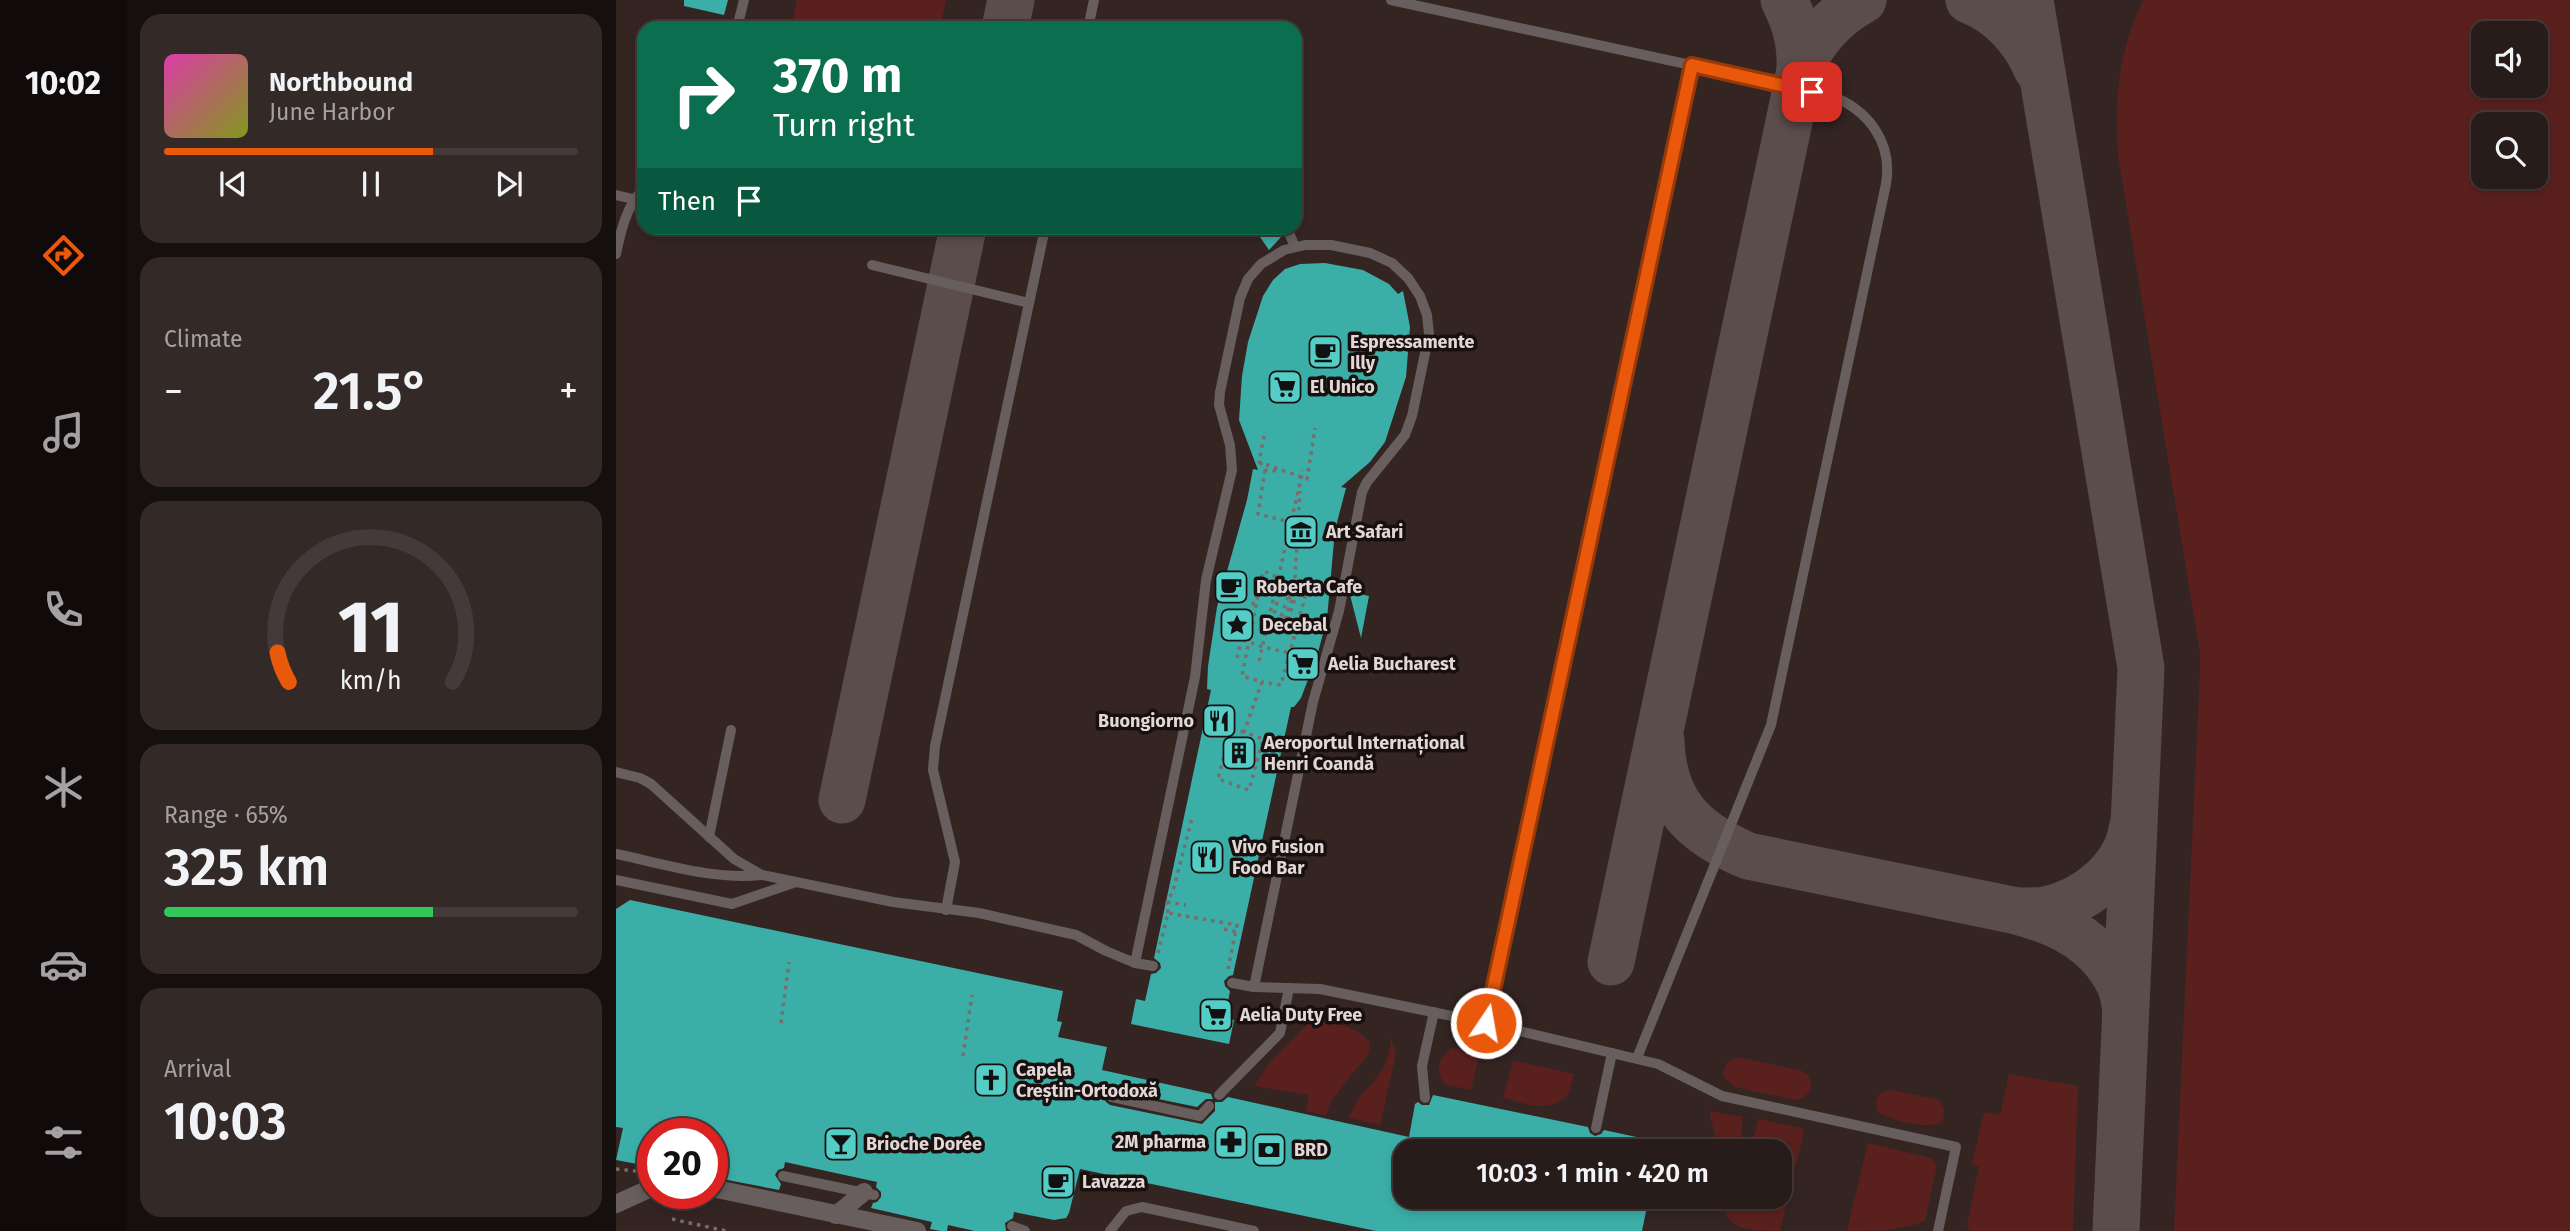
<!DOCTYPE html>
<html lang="en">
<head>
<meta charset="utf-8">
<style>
	:root { --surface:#271c1a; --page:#332927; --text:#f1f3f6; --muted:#a4a1a2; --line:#433a39; --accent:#ea580c }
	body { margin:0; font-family:"Fira Sans",sans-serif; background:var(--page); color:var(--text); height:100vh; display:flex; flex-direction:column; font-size:26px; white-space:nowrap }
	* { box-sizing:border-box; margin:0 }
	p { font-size:23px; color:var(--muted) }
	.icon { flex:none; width:38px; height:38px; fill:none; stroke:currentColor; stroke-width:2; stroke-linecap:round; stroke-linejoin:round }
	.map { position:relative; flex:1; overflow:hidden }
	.drawer { display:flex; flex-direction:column; gap:14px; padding:14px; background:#150f0e; width:490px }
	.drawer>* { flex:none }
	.guide { position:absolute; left:21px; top:21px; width:665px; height:214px; border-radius:21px; box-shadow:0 4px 10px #0003,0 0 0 2px var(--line); background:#0b6e4f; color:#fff; overflow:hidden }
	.buttons { position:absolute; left:1855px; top:21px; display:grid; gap:14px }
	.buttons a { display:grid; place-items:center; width:77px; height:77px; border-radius:14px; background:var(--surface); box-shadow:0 4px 10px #0003,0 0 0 2px var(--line); font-size:35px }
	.speed { position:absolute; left:21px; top:1118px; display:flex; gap:14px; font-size:35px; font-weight:700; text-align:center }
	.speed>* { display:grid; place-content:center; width:91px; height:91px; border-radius:50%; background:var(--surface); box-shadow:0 4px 10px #0003,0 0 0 2px var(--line); line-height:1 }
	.speed .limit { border:10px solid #d22; background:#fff; color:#111 }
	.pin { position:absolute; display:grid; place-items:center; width:60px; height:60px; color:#fff; margin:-30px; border-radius:14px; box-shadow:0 4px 10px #0006 }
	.me { position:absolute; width:77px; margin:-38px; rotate:12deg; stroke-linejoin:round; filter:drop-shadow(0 0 5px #0008) }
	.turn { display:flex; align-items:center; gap:24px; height:147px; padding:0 21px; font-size:32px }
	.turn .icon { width:91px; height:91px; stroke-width:2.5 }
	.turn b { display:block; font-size:49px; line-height:60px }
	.then { display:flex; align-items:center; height:66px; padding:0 21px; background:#0003; gap:14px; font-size:26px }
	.big { font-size:52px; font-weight:600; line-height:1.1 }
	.drawer .card { flex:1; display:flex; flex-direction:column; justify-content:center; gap:10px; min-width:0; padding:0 24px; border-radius:21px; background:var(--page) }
	.drawer .dial { align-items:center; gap:0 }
	.dial svg { height:182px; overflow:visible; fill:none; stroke:var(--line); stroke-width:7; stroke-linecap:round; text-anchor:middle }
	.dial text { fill:var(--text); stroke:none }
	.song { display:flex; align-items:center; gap:21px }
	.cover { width:84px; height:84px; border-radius:10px; background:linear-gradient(135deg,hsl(320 70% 55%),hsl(70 70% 35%)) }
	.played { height:7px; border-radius:4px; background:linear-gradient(90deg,var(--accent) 65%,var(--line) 65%) }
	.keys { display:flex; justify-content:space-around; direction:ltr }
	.heat { display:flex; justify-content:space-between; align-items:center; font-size:38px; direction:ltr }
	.charge { height:10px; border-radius:5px; background:linear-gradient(90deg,#34c759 65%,var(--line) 0) }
	.trip { position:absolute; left:777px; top:1139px; width:399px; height:70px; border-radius:21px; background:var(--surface); box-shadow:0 4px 10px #0003,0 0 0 2px var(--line); font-weight:600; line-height:70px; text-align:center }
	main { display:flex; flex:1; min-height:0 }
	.tabs { display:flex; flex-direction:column; width:126px; justify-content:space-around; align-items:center; background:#100b0a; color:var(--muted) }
	.tabs .icon { width:49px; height:49px }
	.tabs .current { color:var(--accent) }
	.tabs b { font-size:32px; color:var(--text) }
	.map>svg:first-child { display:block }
	.green { fill:#5a201e; fill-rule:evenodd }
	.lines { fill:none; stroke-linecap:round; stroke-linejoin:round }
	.taxiway { stroke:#5b4d4c; stroke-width:47 }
	.building { fill:#3baea8 }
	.path { stroke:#7a6c6b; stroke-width:3.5; stroke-dasharray:3.5 5; stroke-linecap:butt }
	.service { stroke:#675e5d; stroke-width:10 }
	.tertiary { stroke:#675e5d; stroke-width:18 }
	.route-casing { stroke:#983908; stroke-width:18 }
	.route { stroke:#ea580c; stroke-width:12 }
	.labels { text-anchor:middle; stroke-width:7; stroke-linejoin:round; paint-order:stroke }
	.poi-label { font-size:18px; font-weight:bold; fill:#e2d7d6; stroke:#17100f; text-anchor:start }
</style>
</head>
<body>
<main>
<nav class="tabs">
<b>10:02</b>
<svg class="icon current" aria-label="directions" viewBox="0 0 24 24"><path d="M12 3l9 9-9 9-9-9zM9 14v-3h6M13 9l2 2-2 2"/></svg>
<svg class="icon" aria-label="music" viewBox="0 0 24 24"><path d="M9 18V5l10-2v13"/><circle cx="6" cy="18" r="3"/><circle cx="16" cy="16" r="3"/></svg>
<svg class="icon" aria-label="phone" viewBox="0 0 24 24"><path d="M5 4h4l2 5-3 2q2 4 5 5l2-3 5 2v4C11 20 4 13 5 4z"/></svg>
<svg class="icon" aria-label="climate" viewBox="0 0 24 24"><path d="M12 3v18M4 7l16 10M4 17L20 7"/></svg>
<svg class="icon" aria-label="car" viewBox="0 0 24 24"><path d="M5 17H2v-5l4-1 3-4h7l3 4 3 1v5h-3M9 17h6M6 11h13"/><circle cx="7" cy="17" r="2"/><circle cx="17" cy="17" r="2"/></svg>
<svg class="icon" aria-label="filters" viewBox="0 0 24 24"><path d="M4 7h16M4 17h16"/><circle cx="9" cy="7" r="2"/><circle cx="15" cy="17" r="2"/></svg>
</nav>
<section class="drawer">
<div class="card">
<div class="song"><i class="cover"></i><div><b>Northbound</b><p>June Harbor</p></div></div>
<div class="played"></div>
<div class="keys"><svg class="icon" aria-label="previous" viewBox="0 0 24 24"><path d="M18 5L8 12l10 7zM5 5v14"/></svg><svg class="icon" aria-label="pause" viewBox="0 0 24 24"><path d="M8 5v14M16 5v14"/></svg><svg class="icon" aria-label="next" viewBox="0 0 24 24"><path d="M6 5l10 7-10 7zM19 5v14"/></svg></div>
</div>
<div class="card"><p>Climate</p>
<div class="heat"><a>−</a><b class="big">21.5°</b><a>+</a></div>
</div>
<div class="card dial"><svg viewBox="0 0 100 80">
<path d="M14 69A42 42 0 1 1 86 69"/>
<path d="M14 69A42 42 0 0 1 9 56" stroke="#ea580c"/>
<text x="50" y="56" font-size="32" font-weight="700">11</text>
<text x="50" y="72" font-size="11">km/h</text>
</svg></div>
<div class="card"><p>Range · 65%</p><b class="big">325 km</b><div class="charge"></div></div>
<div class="card"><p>Arrival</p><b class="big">10:03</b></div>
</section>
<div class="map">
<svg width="1954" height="1231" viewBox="0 0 1954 1231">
	<rect width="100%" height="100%" fill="#342523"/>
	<g class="green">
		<path d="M181,0H330L324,28H175Z"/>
		<path d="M1527,0H1954V1231H1558L1584,671V653L1503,161C1497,105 1502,51 1527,0ZM1867,33H1920V86H1867ZM1867,124H1920V177H1867Z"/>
		<path d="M699,1021C720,1023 741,1025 754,1043L753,1053L715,1101L710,1115L690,1111L693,1095L638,1086L656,1060L693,1023Z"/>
		<path d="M775,1038L780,1053L764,1125L733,1118C747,1081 771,1084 775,1038Z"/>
		<path d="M836,1048L864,1052L855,1090L828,1084C819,1069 822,1058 836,1048Z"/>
		<path d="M1121,1057L1184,1070L1192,1075L1195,1084L1193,1093L1186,1098L1179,1100L1119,1087L1107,1076C1108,1065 1111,1062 1121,1057Z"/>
		<path d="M897,1061L958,1074L952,1095C930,1114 913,1104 887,1098Z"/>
		<path d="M1393,1074L1462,1086L1457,1231H1354L1351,1226L1363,1166L1356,1164L1368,1112L1384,1115Z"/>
		<path d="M1275,1090L1323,1100C1329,1109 1330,1114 1325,1123C1308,1129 1275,1121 1261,1111L1260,1102L1263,1094Z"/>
		<path d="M1093,1111L1127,1117L1124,1146L1134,1149L1143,1119L1186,1128L1188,1133L1164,1231C1137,1231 1103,1231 1109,1197H1164V1152L1103,1151Z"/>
		<path d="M1252,1143L1315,1158L1321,1165L1309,1221C1285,1231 1258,1231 1231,1231Z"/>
	</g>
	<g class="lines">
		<g class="taxiway">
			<path d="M1168,0C1180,24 1185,43 1184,70"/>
			<path d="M1353,0C1384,12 1408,38 1421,69"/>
			<path d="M1414,0L1525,668L1500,1231"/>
			<path d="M389,28L395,0"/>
			<path d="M1045,741C1047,804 1078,833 1132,856L1401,911C1437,921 1466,933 1490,962C1501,976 1508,989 1509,1006"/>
			<path d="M226,800L347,228"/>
			<path d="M1401,911C1410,911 1420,911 1429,910C1469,902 1510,870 1516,829"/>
			<path d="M995,962L1184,70C1197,39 1218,16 1247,0"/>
		</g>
	</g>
	<g class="building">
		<path d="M68,0H112L108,15L68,6Z"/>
		<path d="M658,228H663L666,236L653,250L644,237Z"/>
		<path d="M709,263L747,270L773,284L782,294L787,291L794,327L790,377L769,442L754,462L725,487L730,488L719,530L711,619L701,656L685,698L678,707H675L617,975L613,976L608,981L609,986L614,991L609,1018L618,1020L613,1044L515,1024L520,999L529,1001L535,974L540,973L545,968L544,963L538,958L595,690L591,689L592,666L601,607L631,500L637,469L642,470L623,420L626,376L632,342L647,296L657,280L669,269L684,264Z"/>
		<path d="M735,592L753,596L745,638L734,595Z"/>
		<path d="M14,900L447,991L441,1021L446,1022L442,1037L491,1047L486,1070L595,1094L597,1099H590L581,1107L494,1089L488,1096L490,1102L494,1105L586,1124L599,1111V1102H606L612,1097L793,1137L799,1104L802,1102L806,1105H813L817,1095L972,1127L974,1133L979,1136L985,1134L988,1130L1025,1138L1021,1152H789V1197H1033L1026,1231H760L464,1169L453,1213L450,1218L438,1220L398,1212L397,1218L389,1223L390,1231H359L332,1225L331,1231H325L314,1229L316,1222L255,1208L257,1203L261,1202L265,1197V1192L260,1187L261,1182L169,1162L168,1168L162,1170L159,1175L165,1184L163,1190L96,1177V1134H37V1167L0,1160L7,1128L0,1127V909Z"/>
	</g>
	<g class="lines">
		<g class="path">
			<path d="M648,436L643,462L691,479L699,428"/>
			<path d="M644,462L649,470L662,471"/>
			<path d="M649,470L642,514L689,526"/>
			<path d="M643,586L648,571L667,580L655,625L664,630"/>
			<path d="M672,597L679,599L670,624L665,627L663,622Z"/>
			<path d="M630,621L641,594"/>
			<path d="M619,623L629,626"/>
			<path d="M668,633L664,630L678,594L684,491"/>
			<path d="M627,640L647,647L673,653"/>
			<path d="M621,658L630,621"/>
			<path d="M643,661L687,470"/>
			<path d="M628,732L615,729L602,779L633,790L647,739L628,732L646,682L626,676L644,585L689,597L665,685L646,682"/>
			<path d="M551,902L570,905"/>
			<path d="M552,913L551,902L557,891L576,818"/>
			<path d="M608,929L621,932"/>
			<path d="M542,953L552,913L621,925L612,969"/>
			<path d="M165,1023L173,962"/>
			<path d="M347,1056L356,995"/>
			<path d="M0,1169L29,1172"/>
			<path d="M56,1219L110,1231"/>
		</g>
		<g class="service">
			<path d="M775,0L1213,95C1252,109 1277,142 1270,184L1155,725L1021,1058"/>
			<path d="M121,28L128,0"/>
			<path d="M472,28L478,0"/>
			<path d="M0,195L17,199"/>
			<path d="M671,228L679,247"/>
			<path d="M0,254C5,230 10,207 28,188"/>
			<path d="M256,265L413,303"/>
			<path d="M0,772L24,778L35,784L118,859L146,875L277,902L363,913L460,935L490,951L519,963L537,966"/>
			<path d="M93,837L115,730"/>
			<path d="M0,854C48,864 97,880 145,875"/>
			<path d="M0,880L116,904L180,882"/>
			<path d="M330,910L339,862L317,770L319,746L429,228"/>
			<path d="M519,963L579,677L590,580L616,470L614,445L603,405L604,392L624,298L632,279L645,264L668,250L689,245H715L754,253L776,263L792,278L804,296L811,315L813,334L796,416L789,435L751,482L746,492L723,611L697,702L638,987"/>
			<path d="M616,983L638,987L704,989L870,1023L1042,1064L1106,1096L1340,1147L1322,1231"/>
			<path d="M870,1023L1076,65"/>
			<path d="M603,1095L664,1033L673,988"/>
			<path d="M496,1097L584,1116L593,1106"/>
			<path d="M809,1098L806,1066L818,1012"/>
			<path d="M980,1128L996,1053"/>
			<path d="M167,1176L258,1195"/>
			<path d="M396,1226L409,1231"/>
			<path d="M494,1231L510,1211L526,1207L638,1231"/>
		</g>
		<g class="tertiary">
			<path d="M96,1188L301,1231"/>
			<path d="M0,1204L37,1187"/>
			<path d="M220,1215L248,1192"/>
		</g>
	</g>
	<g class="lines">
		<defs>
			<path id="route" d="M870,1023L1076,65L1196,92"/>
		</defs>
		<use href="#route" class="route-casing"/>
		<use href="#route" class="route"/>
	</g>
	<defs>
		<symbol id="cafe-square" viewBox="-11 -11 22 22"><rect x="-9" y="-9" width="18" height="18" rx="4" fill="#54cdc7" stroke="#17100f"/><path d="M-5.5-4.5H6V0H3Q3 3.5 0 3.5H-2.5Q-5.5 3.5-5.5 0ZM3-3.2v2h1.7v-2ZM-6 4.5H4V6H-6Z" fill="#111"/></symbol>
		<symbol id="supermarket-square" viewBox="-11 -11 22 22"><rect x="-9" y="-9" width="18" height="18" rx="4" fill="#54cdc7" stroke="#17100f"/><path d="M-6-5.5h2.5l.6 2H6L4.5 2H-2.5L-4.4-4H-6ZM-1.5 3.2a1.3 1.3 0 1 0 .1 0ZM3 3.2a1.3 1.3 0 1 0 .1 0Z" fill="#111"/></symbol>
		<symbol id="museum-square" viewBox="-11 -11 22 22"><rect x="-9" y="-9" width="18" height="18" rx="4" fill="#54cdc7" stroke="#17100f"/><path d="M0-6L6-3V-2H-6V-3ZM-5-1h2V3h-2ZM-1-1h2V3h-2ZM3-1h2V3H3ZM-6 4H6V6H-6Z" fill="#111"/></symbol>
		<symbol id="sight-square" viewBox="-11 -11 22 22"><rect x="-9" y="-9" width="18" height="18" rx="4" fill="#54cdc7" stroke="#17100f"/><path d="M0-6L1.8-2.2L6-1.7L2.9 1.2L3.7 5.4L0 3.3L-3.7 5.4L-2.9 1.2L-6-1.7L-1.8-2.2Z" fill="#111"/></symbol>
		<symbol id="restaurant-square" viewBox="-11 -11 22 22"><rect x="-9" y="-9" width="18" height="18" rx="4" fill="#54cdc7" stroke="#17100f"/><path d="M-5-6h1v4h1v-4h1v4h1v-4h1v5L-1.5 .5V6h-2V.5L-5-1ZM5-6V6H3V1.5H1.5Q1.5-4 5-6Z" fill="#111"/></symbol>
		<symbol id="building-square" viewBox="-11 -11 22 22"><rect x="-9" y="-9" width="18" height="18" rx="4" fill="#54cdc7" stroke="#17100f"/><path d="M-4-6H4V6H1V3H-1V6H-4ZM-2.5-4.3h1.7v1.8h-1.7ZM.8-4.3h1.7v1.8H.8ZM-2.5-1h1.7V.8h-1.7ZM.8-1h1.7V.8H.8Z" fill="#111"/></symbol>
		<symbol id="church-square" viewBox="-11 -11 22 22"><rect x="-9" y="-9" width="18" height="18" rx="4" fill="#54cdc7" stroke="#17100f"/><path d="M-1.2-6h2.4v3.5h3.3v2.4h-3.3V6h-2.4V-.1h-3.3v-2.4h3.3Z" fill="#111"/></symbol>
		<symbol id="pharmacy-square" viewBox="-11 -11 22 22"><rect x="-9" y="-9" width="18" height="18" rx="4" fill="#54cdc7" stroke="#17100f"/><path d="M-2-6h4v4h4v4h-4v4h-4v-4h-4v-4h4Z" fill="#111"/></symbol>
		<symbol id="bar-square" viewBox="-11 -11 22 22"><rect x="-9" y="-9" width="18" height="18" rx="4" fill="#54cdc7" stroke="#17100f"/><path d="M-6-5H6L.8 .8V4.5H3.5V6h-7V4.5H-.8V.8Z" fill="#111"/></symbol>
		<symbol id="bank-square" viewBox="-11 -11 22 22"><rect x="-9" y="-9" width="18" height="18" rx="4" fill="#54cdc7" stroke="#17100f"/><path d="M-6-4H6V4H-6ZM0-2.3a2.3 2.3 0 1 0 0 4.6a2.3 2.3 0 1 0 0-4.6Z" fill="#111"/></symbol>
	</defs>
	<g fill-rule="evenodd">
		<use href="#cafe-square" x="690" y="333" width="38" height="38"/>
		<use href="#supermarket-square" x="650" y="368" width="38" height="38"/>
		<use href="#museum-square" x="666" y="513" width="38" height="38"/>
		<use href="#cafe-square" x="596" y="568" width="38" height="38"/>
		<use href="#sight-square" x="602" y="606" width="38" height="38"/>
		<use href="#supermarket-square" x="668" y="645" width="38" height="38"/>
		<use href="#restaurant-square" x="584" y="702" width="38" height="38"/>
		<use href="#building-square" x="604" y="734" width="38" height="38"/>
		<use href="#restaurant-square" x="572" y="838" width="38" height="38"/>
		<use href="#supermarket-square" x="581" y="996" width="38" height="38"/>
		<use href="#church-square" x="356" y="1061" width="38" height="38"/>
		<use href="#pharmacy-square" x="596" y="1123" width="38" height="38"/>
		<use href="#bar-square" x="206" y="1125" width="38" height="38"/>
		<use href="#bank-square" x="634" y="1131" width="38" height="38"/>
		<use href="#cafe-square" x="423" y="1163" width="38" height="38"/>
	</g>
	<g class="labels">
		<g class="poi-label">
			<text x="734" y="348">Espressamente<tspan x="734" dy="21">Illy</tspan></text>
			<text x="694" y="393">El Unico</text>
			<text x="710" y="538">Art Safari</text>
			<text x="640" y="593">Roberta Cafe</text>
			<text x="646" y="631">Decebal</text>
			<text x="712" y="670">Aelia Bucharest</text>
			<text x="578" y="727" text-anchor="end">Buongiorno</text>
			<text x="648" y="749">Aeroportul Internațional<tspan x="648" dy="21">Henri Coandă</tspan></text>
			<text x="616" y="853">Vivo Fusion<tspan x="616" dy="21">Food Bar</tspan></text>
			<text x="624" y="1021">Aelia Duty Free</text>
			<text x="400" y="1076">Capela<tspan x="400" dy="21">Creștin-Ortodoxă</tspan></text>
			<text x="590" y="1148" text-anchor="end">2M pharma</text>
			<text x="250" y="1150">Brioche Dorée</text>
			<text x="678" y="1156">BRD</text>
			<text x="466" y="1188">Lavazza</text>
		</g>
	</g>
</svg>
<div class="buttons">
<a><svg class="icon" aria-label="sound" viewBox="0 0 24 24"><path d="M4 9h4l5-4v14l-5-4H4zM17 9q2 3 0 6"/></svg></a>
<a><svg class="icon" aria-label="search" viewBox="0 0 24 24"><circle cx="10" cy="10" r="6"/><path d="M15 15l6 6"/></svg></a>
</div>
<div class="speed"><div class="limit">20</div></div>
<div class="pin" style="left:1196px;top:92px;background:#d93025"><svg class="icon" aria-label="arrive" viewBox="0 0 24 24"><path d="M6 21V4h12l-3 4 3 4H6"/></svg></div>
<svg class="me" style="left:870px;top:1023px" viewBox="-20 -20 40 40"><circle r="17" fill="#ea580c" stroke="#fff" stroke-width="3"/><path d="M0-11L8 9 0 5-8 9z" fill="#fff"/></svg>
<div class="trip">10:03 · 1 min · 420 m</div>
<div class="guide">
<div class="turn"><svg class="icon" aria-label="right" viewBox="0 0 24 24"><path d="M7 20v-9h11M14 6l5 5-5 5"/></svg><div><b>370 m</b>Turn right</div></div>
<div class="then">Then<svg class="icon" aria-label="arrive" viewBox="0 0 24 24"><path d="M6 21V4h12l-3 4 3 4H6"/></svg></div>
</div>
</div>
</main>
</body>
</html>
